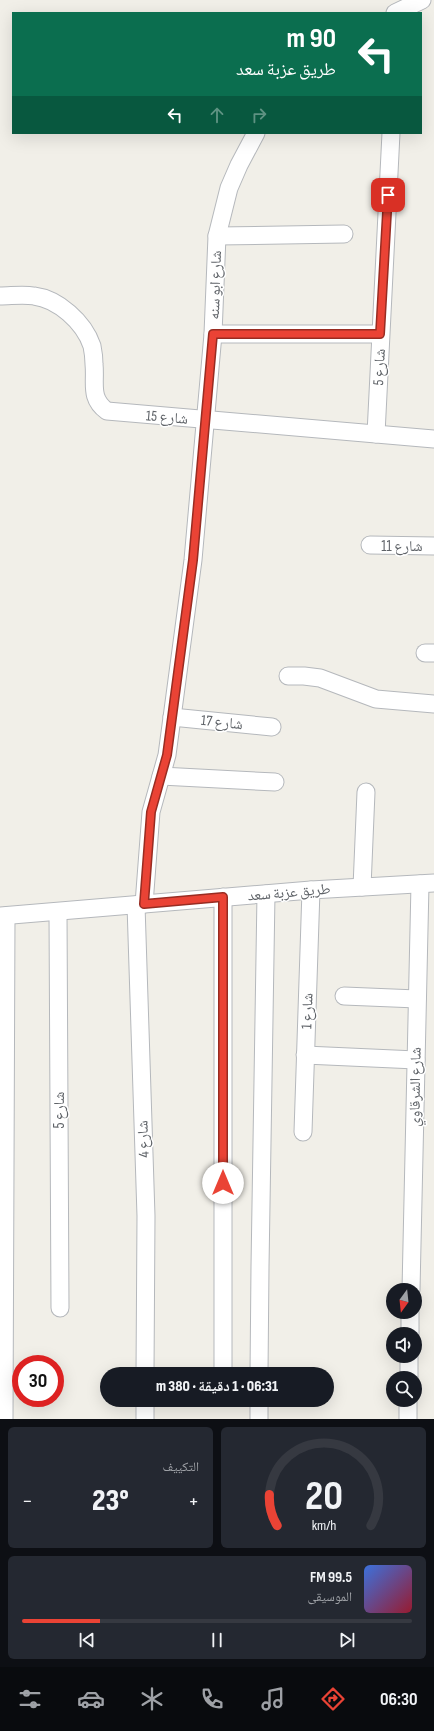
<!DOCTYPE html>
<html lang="ar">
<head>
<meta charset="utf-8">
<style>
	:root { --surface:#171b24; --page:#242831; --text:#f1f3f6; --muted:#9ea1a6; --line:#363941; --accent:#ea4335 }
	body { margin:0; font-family:"Sofia Sans Condensed","Noto Naskh Arabic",sans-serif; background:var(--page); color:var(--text); direction:rtl; height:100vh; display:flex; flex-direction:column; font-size:15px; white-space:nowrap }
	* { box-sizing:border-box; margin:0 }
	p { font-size:13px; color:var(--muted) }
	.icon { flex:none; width:22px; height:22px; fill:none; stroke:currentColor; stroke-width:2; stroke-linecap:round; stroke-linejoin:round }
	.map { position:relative; height:1419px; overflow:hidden; direction:ltr }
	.panel { display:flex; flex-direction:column; gap:8px; padding:8px; background:#0d0f14; flex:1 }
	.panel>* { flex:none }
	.guide { position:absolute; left:12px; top:12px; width:410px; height:122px; border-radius:0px; box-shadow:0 4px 16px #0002; direction:rtl; background:#0b6e4f; color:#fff; overflow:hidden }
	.needle { width:26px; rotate:195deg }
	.controls { position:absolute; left:386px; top:1283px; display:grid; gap:8px }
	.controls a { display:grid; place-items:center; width:36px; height:36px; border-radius:50%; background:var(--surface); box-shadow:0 4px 16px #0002; font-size:20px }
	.speed { position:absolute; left:12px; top:1355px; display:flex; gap:8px; font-size:20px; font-weight:700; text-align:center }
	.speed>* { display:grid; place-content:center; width:52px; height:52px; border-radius:50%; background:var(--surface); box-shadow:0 4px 16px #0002; line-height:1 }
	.speed .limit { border:6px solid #d22; background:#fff; color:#111 }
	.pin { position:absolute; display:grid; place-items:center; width:34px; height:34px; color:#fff; margin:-17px; border-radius:8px; box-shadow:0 2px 6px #0006 }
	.me { position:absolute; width:44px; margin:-22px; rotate:0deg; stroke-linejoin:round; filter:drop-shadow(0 0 3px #0008) }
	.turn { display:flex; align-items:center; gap:14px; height:84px; padding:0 20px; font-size:18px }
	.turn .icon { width:52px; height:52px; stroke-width:2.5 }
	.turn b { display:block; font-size:28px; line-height:34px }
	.lanes { display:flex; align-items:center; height:38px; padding:0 20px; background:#0003; justify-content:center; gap:20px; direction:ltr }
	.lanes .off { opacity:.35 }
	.big { font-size:30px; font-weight:800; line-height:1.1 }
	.panel .widget { flex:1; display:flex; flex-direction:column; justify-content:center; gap:6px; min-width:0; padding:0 14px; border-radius:6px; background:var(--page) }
	.panel .dial { align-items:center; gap:0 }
	.dial svg { height:104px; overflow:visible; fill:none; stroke:var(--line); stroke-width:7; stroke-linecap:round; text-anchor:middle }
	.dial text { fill:var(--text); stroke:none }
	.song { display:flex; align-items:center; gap:12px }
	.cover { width:48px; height:48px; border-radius:6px; background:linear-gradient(135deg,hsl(220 70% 55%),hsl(350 70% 35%)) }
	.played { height:4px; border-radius:2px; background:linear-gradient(90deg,var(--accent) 20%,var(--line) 20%) }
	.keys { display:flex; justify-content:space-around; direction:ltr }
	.heat { display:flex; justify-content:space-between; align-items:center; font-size:22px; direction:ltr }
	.panel .tiles { flex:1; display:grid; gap:8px; grid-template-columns:1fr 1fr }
	.widget:last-child { grid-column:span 2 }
	.trip { position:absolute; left:100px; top:1367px; width:234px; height:40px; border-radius:20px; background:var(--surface); box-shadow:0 4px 16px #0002; font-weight:800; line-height:40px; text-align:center; direction:rtl }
	.dock { display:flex; height:64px; justify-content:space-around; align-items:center; background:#090b0e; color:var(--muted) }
	.dock .icon { width:28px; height:28px }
	.dock .selected { color:var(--accent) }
	.dock b { font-size:18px; color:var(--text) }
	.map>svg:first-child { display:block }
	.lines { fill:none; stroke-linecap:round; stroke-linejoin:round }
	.minor-casing { stroke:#b5b8bc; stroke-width:19 }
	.minor { stroke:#fff; stroke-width:17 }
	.route-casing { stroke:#982c22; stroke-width:10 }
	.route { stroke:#ea4335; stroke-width:7 }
	.labels { text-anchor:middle; stroke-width:3; stroke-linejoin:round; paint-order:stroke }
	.street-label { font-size:15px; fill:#5f6368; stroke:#fff }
</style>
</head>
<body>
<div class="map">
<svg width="434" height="1419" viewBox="0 0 434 1419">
	<rect width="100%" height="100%" fill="#f1efe8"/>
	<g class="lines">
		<defs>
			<g id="minor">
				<path d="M395,13L422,0"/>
				<path d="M217,236L344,234"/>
				<path d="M0,296C11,296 23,294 34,296C58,299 84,322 92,346C93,351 94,358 94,364C96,383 89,398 107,411L434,439"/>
				<path d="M213,334H380"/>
				<path d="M376,434L391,133"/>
				<path d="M370,545L434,546"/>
				<path d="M425,653H434"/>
				<path d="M288,676H304L320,678L376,699L434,704"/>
				<path d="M172,717L272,727"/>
				<path d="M161,776L275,782"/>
				<path d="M362,887L366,792"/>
				<path d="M144,904L151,812L167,755L193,560L213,334L217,236L229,188L239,165L256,133"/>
				<path d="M136,905L146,1216L145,1374"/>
				<path d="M58,912L60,1308"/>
				<path d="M0,916L311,890L434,883"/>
				<path d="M344,996L417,999"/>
				<path d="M305,1055L416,1060"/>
				<path d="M303,1132L311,890"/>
				<path d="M411,1290L420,884"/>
				<path d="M410,1334V1312"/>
				<path d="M223,1374V897"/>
				<path d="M259,1374L260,1267L266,894"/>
				<path d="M409,1378V1356"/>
				<path d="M4,1419L6,916"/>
				<path d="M145,1419V1400"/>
				<path d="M259,1419V1400"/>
				<path d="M408,1419V1400"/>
			</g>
		</defs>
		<use href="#minor" class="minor-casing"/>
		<use href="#minor" class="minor"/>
	</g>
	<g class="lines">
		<defs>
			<path id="route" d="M223,1183V897L144,904L151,812L167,755L193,560L213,334H380L388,195"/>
		</defs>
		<use href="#route" class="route-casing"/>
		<use href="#route" class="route"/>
	</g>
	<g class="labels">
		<g class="street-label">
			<text transform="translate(215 285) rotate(-88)" y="5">شارع ابو سنه</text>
			<text transform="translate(379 367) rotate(-87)" y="5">شارع 5</text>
			<text transform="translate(167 417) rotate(5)" y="5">شارع 15</text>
			<text x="402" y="551">شارع 11</text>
			<text transform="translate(222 722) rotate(6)" y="5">شارع 17</text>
			<text transform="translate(289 892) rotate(-5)" y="5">طريق عزبة سعد</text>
			<text transform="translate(307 1011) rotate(-88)" y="5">شارع 1</text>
			<text transform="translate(415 1087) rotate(-89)" y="5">شارع الشرقاوي</text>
			<text transform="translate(59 1110) rotate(-90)" y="5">شارع 5</text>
			<text transform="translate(143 1139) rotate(-92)" y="5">شارع 4</text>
		</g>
	</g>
</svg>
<div class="controls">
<a><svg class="needle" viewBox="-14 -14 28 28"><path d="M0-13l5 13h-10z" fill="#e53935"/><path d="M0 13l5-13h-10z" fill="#9ea1a6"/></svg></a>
<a><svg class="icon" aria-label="sound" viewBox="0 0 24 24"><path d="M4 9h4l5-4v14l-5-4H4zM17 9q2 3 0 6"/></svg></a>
<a><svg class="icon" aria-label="search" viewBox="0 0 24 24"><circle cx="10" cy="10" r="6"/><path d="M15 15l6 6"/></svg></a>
</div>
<div class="speed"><div class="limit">30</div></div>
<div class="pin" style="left:388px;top:195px;background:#d93025"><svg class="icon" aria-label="arrive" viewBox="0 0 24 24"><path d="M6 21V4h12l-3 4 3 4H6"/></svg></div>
<svg class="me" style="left:223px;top:1183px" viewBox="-20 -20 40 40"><circle r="19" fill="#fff"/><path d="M0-13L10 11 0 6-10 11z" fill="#ea4335"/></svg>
<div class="trip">06:31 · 1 دقيقة · 380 m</div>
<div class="guide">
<div class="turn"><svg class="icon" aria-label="left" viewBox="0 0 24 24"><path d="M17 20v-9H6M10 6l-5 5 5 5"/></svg><div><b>90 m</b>طريق عزبة سعد</div></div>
<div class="lanes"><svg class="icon" aria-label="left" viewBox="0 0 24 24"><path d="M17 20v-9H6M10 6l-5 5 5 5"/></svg><svg class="icon off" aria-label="ahead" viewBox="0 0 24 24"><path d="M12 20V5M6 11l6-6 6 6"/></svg><svg class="icon off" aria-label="right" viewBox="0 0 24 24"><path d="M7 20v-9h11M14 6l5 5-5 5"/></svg></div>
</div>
</div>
<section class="panel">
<div class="tiles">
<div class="widget dial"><svg viewBox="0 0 100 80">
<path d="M14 69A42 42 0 1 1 86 69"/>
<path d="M14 69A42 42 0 0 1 8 45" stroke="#ea4335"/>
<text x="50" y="56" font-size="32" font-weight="700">20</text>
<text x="50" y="72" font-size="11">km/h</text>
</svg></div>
<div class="widget"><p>التكييف</p>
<div class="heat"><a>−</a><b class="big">23°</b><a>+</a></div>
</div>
<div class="widget">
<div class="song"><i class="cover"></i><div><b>99.5 FM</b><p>الموسيقى</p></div></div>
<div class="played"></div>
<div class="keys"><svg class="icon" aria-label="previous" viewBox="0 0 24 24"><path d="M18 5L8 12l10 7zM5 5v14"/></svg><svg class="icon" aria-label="pause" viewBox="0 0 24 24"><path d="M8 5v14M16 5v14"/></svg><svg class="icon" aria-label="next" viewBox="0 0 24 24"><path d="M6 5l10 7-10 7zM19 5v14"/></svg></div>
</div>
</div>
</section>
<nav class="dock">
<b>06:30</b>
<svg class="icon selected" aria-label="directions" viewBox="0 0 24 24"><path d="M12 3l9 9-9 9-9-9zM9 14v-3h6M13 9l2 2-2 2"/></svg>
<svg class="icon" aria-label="music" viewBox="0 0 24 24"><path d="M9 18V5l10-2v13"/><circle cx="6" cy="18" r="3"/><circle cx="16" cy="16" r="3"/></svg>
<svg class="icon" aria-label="phone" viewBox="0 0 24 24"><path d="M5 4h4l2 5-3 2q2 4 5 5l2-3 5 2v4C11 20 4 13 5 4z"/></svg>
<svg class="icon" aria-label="climate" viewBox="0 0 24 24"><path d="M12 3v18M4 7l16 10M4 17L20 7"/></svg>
<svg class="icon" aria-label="car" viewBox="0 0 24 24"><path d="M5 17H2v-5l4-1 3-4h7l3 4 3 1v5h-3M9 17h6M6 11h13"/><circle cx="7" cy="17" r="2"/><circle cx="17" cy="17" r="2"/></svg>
<svg class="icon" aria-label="filters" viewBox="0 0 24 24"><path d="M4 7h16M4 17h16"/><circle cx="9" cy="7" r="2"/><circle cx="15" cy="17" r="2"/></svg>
</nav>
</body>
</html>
